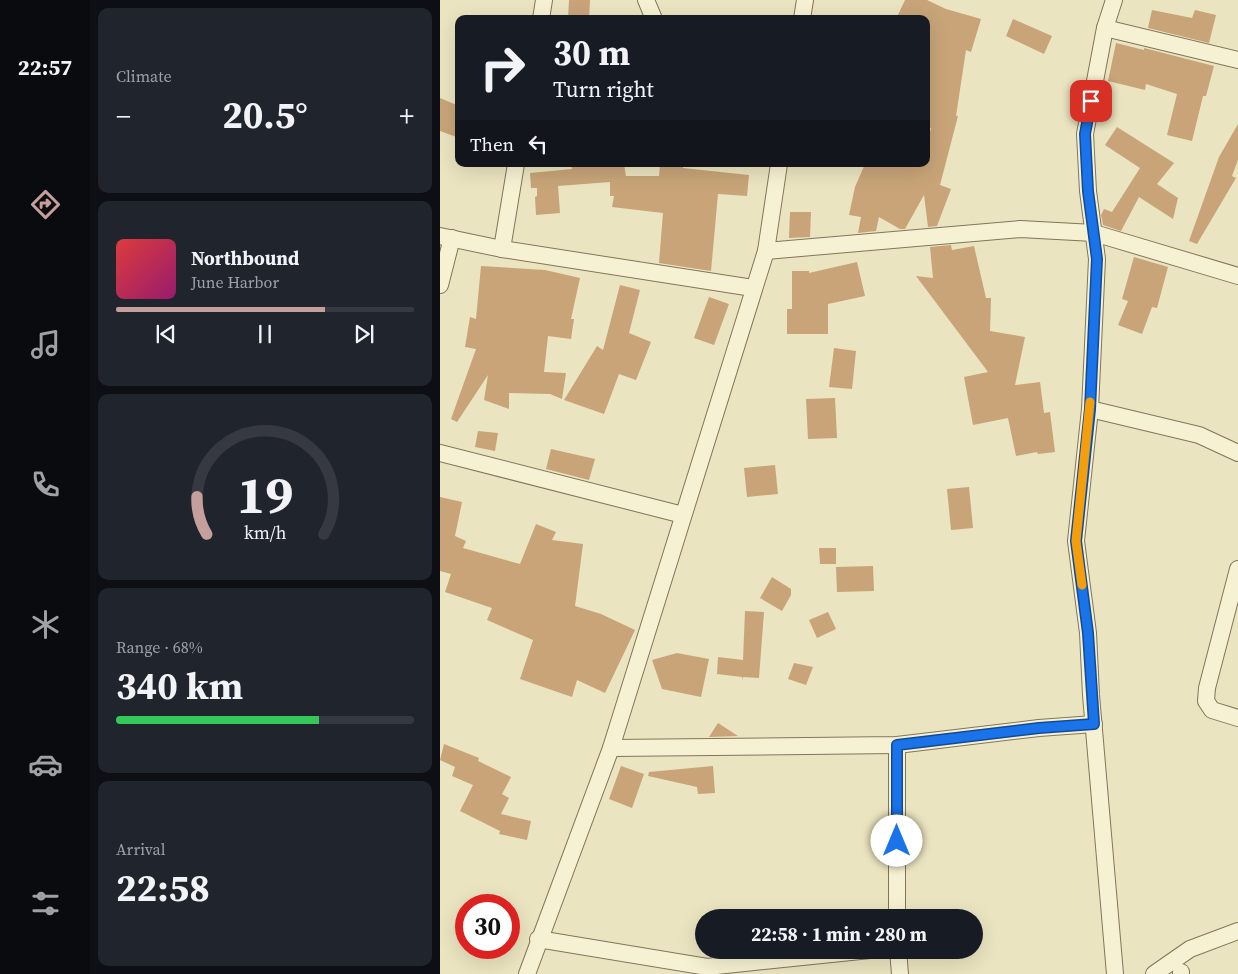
<!DOCTYPE html>
<html lang="en">
<head>
<meta charset="utf-8">
<style>
	:root { --surface:#171b24; --page:#20242c; --text:#f1f3f6; --muted:#9ea1a6; --line:#363941; --accent:#c59f9b }
	body { margin:0; font-family:"Source Serif 4",serif; background:var(--page); color:var(--text); height:100vh; display:flex; flex-direction:column; font-size:19px; white-space:nowrap }
	* { box-sizing:border-box; margin:0 }
	p { font-size:16px; color:var(--muted) }
	.icon { flex:none; width:28px; height:28px; fill:none; stroke:currentColor; stroke-width:2; stroke-linecap:round; stroke-linejoin:round }
	.map { position:relative; flex:1; overflow:hidden }
	.sheet { display:flex; flex-direction:column; gap:8px; padding:8px; background:#0d0f14; width:350px }
	.sheet>* { flex:none }
	.guide { position:absolute; left:15px; top:15px; width:475px; height:152px; border-radius:10px; box-shadow:0 5px 20px #0002; background:#171b24; color:var(--text); overflow:hidden }
	.speed { position:absolute; left:15px; top:894px; display:flex; gap:10px; font-size:25px; font-weight:700; text-align:center }
	.speed>* { display:grid; place-content:center; width:65px; height:65px; border-radius:50%; background:var(--surface); box-shadow:0 5px 20px #0002; line-height:1 }
	.speed .limit { border:8px solid #d22; background:#fff; color:#111 }
	.pin { position:absolute; display:grid; place-items:center; width:42px; height:42px; color:#fff; margin:-21px; border-radius:10px; box-shadow:0 2px 8px #0006 }
	.me { position:absolute; width:55px; margin:-28px; rotate:0deg; stroke-linejoin:round; filter:drop-shadow(0 0 4px #0008) }
	.turn { display:flex; align-items:center; gap:18px; height:105px; padding:0 15px; font-size:22px }
	.turn .icon { width:65px; height:65px; stroke-width:2.5 }
	.turn b { display:block; font-size:35px; line-height:42px }
	.then { display:flex; align-items:center; height:48px; padding:0 15px; background:#0003; gap:10px; font-size:19px }
	.big { font-size:38px; font-weight:700; line-height:1.1 }
	.sheet .tile { flex:1; display:flex; flex-direction:column; justify-content:center; gap:8px; min-width:0; padding:0 18px; border-radius:10px; background:var(--page) }
	.sheet .dial { align-items:center; gap:0 }
	.dial svg { height:130px; overflow:visible; fill:none; stroke:var(--line); stroke-width:7; stroke-linecap:round; text-anchor:middle }
	.dial text { fill:var(--text); stroke:none }
	.song { display:flex; align-items:center; gap:15px }
	.cover { width:60px; height:60px; border-radius:8px; background:linear-gradient(135deg,hsl(0 70% 55%),hsl(320 70% 35%)) }
	.played { height:5px; border-radius:2px; background:linear-gradient(90deg,var(--accent) 70%,var(--line) 70%) }
	.keys { display:flex; justify-content:space-around; direction:ltr }
	.heat { display:flex; justify-content:space-between; align-items:center; font-size:28px; direction:ltr }
	.charge { height:8px; border-radius:4px; background:linear-gradient(90deg,#34c759 68%,var(--line) 0) }
	.trip { position:absolute; left:255px; top:909px; width:288px; height:50px; border-radius:25px; background:var(--surface); box-shadow:0 5px 20px #0002; font-weight:700; line-height:50px; text-align:center }
	main { display:flex; flex:1; min-height:0 }
	.tab-bar { display:flex; flex-direction:column; width:90px; justify-content:space-around; align-items:center; background:#090b0e; color:var(--muted) }
	.tab-bar .icon { width:35px; height:35px }
	.tab-bar .on { color:var(--accent) }
	.tab-bar b { font-size:22px; color:var(--text) }
	.map>svg:first-child { display:block }
	.building { fill:#c8a478 }
	.lines { fill:none; stroke-linecap:round; stroke-linejoin:round }
	.street-casing { stroke:#837559; stroke-width:18 }
	.street { stroke:#f7f1d3; stroke-width:16 }
	.route-casing { stroke:#114b97; stroke-width:12 }
	.route { stroke:#1a73e8; stroke-width:9 }
	.slow { stroke:#f59e0b; stroke-width:9 }
</style>
</head>
<body>
<main>
<nav class="tab-bar">
<b>22:57</b>
<svg class="icon on" aria-label="directions" viewBox="0 0 24 24"><path d="M12 3l9 9-9 9-9-9zM9 14v-3h6M13 9l2 2-2 2"/></svg>
<svg class="icon" aria-label="music" viewBox="0 0 24 24"><path d="M9 18V5l10-2v13"/><circle cx="6" cy="18" r="3"/><circle cx="16" cy="16" r="3"/></svg>
<svg class="icon" aria-label="phone" viewBox="0 0 24 24"><path d="M5 4h4l2 5-3 2q2 4 5 5l2-3 5 2v4C11 20 4 13 5 4z"/></svg>
<svg class="icon" aria-label="climate" viewBox="0 0 24 24"><path d="M12 3v18M4 7l16 10M4 17L20 7"/></svg>
<svg class="icon" aria-label="car" viewBox="0 0 24 24"><path d="M5 17H2v-5l4-1 3-4h7l3 4 3 1v5h-3M9 17h6M6 11h13"/><circle cx="7" cy="17" r="2"/><circle cx="17" cy="17" r="2"/></svg>
<svg class="icon" aria-label="filters" viewBox="0 0 24 24"><path d="M4 7h16M4 17h16"/><circle cx="9" cy="7" r="2"/><circle cx="15" cy="17" r="2"/></svg>
</nav>
<section class="sheet">
<div class="tile"><p>Climate</p>
<div class="heat"><a>−</a><b class="big">20.5°</b><a>+</a></div>
</div>
<div class="tile">
<div class="song"><i class="cover"></i><div><b>Northbound</b><p>June Harbor</p></div></div>
<div class="played"></div>
<div class="keys"><svg class="icon" aria-label="previous" viewBox="0 0 24 24"><path d="M18 5L8 12l10 7zM5 5v14"/></svg><svg class="icon" aria-label="pause" viewBox="0 0 24 24"><path d="M8 5v14M16 5v14"/></svg><svg class="icon" aria-label="next" viewBox="0 0 24 24"><path d="M6 5l10 7-10 7zM19 5v14"/></svg></div>
</div>
<div class="tile dial"><svg viewBox="0 0 100 80">
<path d="M14 69A42 42 0 1 1 86 69"/>
<path d="M14 69A42 42 0 0 1 8 46" stroke="#c59f9b"/>
<text x="50" y="56" font-size="32" font-weight="700">19</text>
<text x="50" y="72" font-size="11">km/h</text>
</svg></div>
<div class="tile"><p>Range · 68%</p><b class="big">340 km</b><div class="charge"></div></div>
<div class="tile"><p>Arrival</p><b class="big">22:58</b></div>
</section>
<div class="map">
<svg width="798" height="974" viewBox="0 0 798 974">
	<rect width="100%" height="100%" fill="#ebe4c0"/>
	<g class="building">
		<path d="M129,0H150L149,19H128Z"/>
		<path d="M465,0H487L506,9L541,19L531,52L526,50L516,116H518L500,185L511,189L497,226L488,227L484,195L465,229H460L439,217L436,231L418,233L421,217L409,215L415,187L425,164H486V148L491,128L486,127V19H456Z"/>
		<path d="M712,10L752,18L755,10L776,15L769,43L708,28Z"/>
		<path d="M573,19L612,36L604,54L566,36Z"/>
		<path d="M676,43L704,50V48L774,66L766,96H763L752,141L727,135L737,94L706,84L705,90L668,81Z"/>
		<path d="M0,98L19,106V138L0,131Z"/>
		<path d="M798,124V160L792,176L796,178L757,244L749,241L779,157Z"/>
		<path d="M677,127L734,163L717,184L738,198L733,219L699,197L681,231L663,225L661,215L664,209L672,212L700,168L665,145Z"/>
		<path d="M131,164H184L186,176H219L220,164H243V168L309,175L307,196L278,194L271,271L219,263L223,213L172,207L174,196H170V182L118,186L120,213L96,215L95,197L97,196V188H91L90,173L132,169Z"/>
		<path d="M350,212H371L370,237L349,238Z"/>
		<path d="M511,245L512,250L534,246L546,298H551L550,331L585,337L575,385L600,382L604,413L610,412L615,452L598,454L597,452L576,456L568,418L533,425L524,377L548,372L476,276L493,278L490,247Z"/>
		<path d="M694,257L728,267L717,308L712,307L702,334L678,325L688,301L682,299Z"/>
		<path d="M417,262L425,296L388,304V334H347V309H352V271H369V273Z"/>
		<path d="M41,266L105,270L140,278L131,319H134L131,339L108,336L104,372L126,373L122,399L110,394L69,393V409L44,400L48,375L17,422L11,419L36,349L25,347L30,317L36,319Z"/>
		<path d="M180,285L200,290L189,333L211,342L196,380L179,374L164,414L124,400L157,346L163,350Z"/>
		<path d="M269,297L289,304L274,345L254,338Z"/>
		<path d="M394,348L416,351L412,389L389,387Z"/>
		<path d="M395,398L397,438L368,439L366,399Z"/>
		<path d="M38,431L58,433L55,451L35,447Z"/>
		<path d="M111,449L155,459L149,480L106,469Z"/>
		<path d="M335,465L338,494L307,497L304,468Z"/>
		<path d="M529,487L533,528L511,530L507,489Z"/>
		<path d="M0,497L22,502L15,536L26,541L23,548L80,564L96,524L116,532L112,540L143,544L135,606L161,614L195,630L165,693L137,680L132,697L80,679L93,640L47,620L52,608L5,592L11,574L0,571Z"/>
		<path d="M379,548H396V564H380Z"/>
		<path d="M433,566L434,591L397,592L396,567Z"/>
		<path d="M332,577L351,589V595L342,611L320,598Z"/>
		<path d="M305,611L324,612L319,678L303,677L302,680V677L277,674L278,657L303,660Z"/>
		<path d="M388,612L396,629L377,638L369,620Z"/>
		<path d="M237,653L269,659L261,697L222,689L212,660Z"/>
		<path d="M354,663L373,667L366,685L348,679Z"/>
		<path d="M278,723L298,736L269,737Z"/>
		<path d="M4,744L39,758L38,761L71,777L62,794L69,798L61,814L91,821L87,840L59,834L60,831L20,811L33,785L12,776L15,767L0,760Z"/>
		<path d="M181,766L204,774L192,808L169,799Z"/>
		<path d="M273,766L275,793L258,794L257,787L208,776L209,772Z"/>
	</g>
	<g class="lines">
		<defs>
			<g id="street">
				<path d="M206,0L214,19"/>
				<path d="M674,0L665,28L645,134L648,191L657,259L650,409L636,541L648,633L651,695L675,974"/>
				<path d="M101,19L104,0"/>
				<path d="M362,19L365,0"/>
				<path d="M665,28L798,60"/>
				<path d="M0,236L62,249L313,288"/>
				<path d="M62,249L76,164"/>
				<path d="M326,251L580,229L654,233L798,276"/>
				<path d="M0,285L12,238"/>
				<path d="M650,409L759,435L798,453"/>
				<path d="M0,453L243,515"/>
				<path d="M798,569L767,688L766,701L772,710L798,718"/>
				<path d="M457,745V918"/>
				<path d="M171,748L457,745L599,728L654,724"/>
				<path d="M98,939L267,967L430,950"/>
				<path d="M458,950L460,974"/>
				<path d="M741,972V974"/>
				<path d="M87,974L171,748L326,251L339,164"/>
				<path d="M714,974L750,949L798,931"/>
			</g>
		</defs>
		<use href="#street" class="street-casing"/>
		<use href="#street" class="street"/>
	</g>
	<g class="lines">
		<defs>
			<path id="route" d="M457,841V745L599,728L654,724L648,633L636,541L650,409L657,259L648,191L645,134L651,101"/>
		</defs>
		<use href="#route" class="route-casing"/>
		<use href="#route" class="route"/>
		<path class="slow" d="M642,585L636,541L650,402"/>
	</g>
</svg>
<div class="speed"><div class="limit">30</div></div>
<div class="pin" style="left:651px;top:101px;background:#d93025"><svg class="icon" aria-label="arrive" viewBox="0 0 24 24"><path d="M6 21V4h12l-3 4 3 4H6"/></svg></div>
<svg class="me" style="left:457px;top:841px" viewBox="-20 -20 40 40"><circle r="19" fill="#fff"/><path d="M0-13L10 11 0 6-10 11z" fill="#1a73e8"/></svg>
<div class="trip">22:58 · 1 min · 280 m</div>
<div class="guide">
<div class="turn"><svg class="icon" aria-label="right" viewBox="0 0 24 24"><path d="M7 20v-9h11M14 6l5 5-5 5"/></svg><div><b>30 m</b>Turn right</div></div>
<div class="then">Then<svg class="icon" aria-label="left" viewBox="0 0 24 24"><path d="M17 20v-9H6M10 6l-5 5 5 5"/></svg></div>
</div>
</div>
</main>
</body>
</html>
